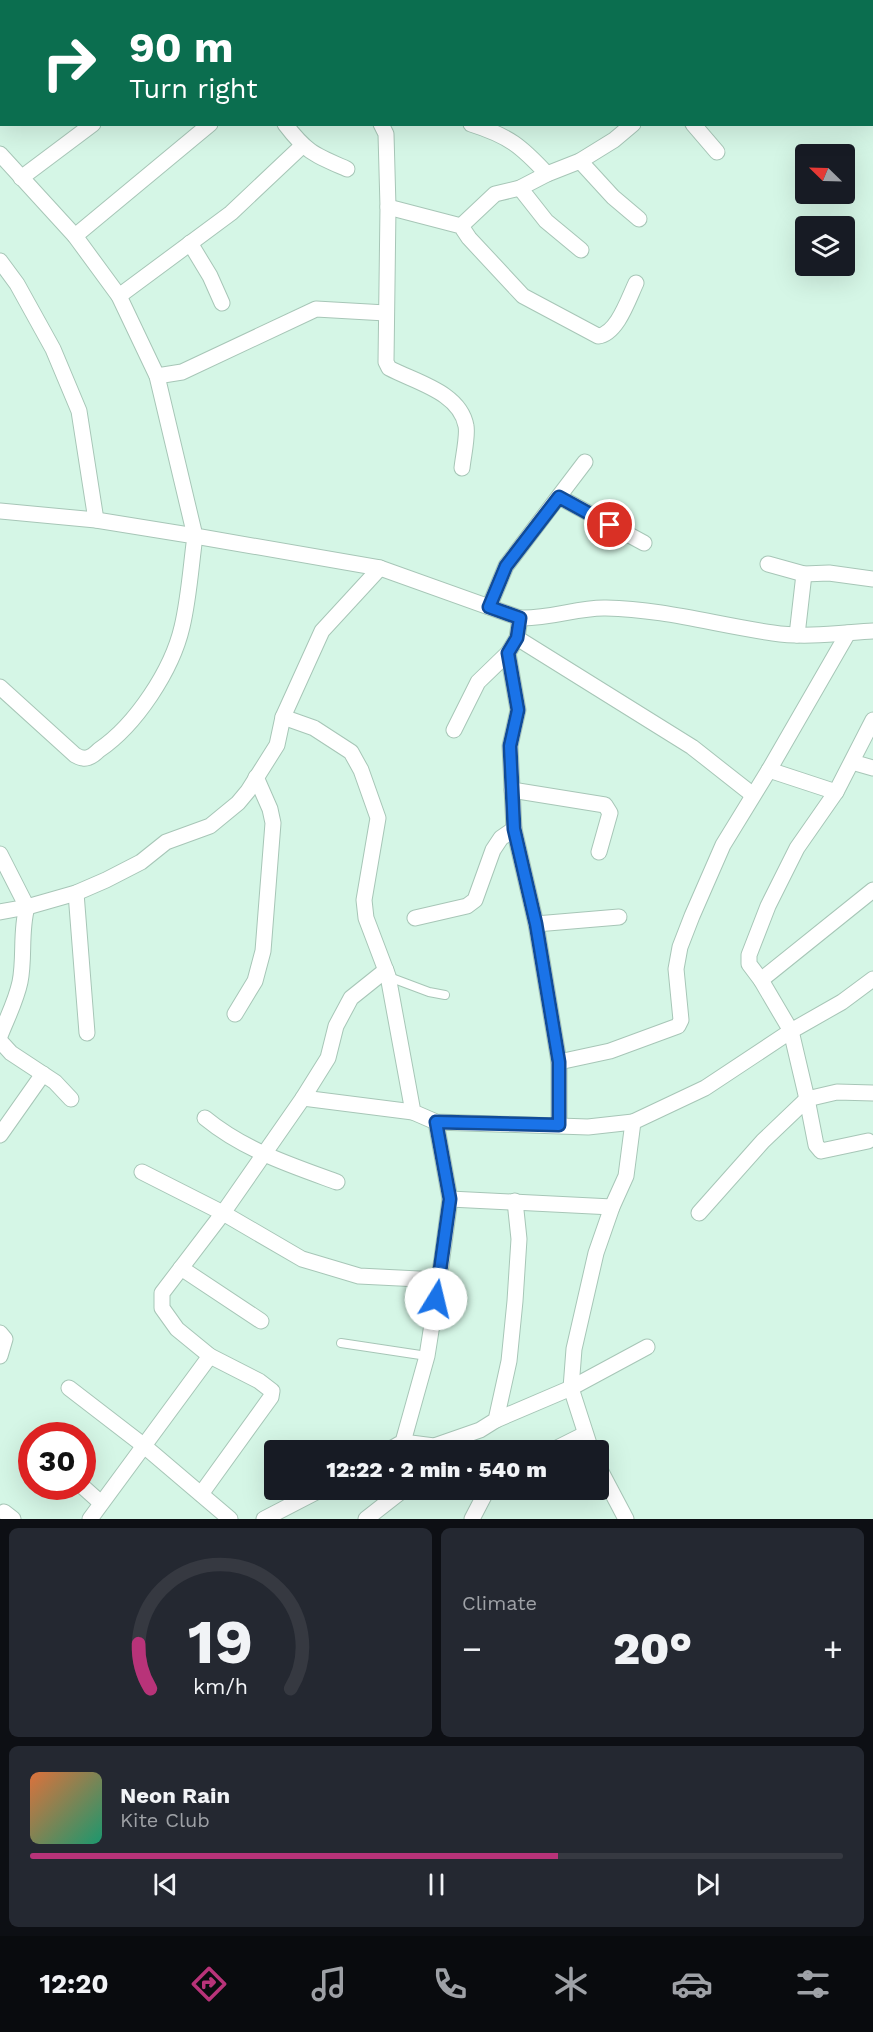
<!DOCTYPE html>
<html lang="en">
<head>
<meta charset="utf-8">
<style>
	:root { --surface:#171b24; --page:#242831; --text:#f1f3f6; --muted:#9ea1a6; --line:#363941; --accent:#b83379 }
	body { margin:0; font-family:"Work Sans",sans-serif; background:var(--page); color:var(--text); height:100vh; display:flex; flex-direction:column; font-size:22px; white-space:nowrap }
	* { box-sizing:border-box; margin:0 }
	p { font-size:20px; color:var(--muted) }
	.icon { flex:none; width:33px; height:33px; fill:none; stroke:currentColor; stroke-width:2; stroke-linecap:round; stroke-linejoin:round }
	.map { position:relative; height:1519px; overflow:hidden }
	.side { display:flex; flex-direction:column; gap:9px; padding:9px; background:#0d0f14; flex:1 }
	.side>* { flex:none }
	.top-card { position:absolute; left:0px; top:0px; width:873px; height:126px; box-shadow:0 6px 24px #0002; background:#0b6e4f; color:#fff; overflow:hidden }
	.needle { width:39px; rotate:293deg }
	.controls { position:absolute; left:795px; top:144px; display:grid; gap:12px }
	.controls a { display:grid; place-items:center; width:60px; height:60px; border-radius:6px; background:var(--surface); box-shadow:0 6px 24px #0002; font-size:30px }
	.speed { position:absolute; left:18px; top:1422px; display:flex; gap:12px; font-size:30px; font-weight:700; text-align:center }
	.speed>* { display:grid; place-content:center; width:78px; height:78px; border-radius:50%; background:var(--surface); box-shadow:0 6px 24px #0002; line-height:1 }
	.speed .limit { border:9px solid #d22; background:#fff; color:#111 }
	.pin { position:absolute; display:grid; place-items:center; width:51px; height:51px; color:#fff; margin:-26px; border:3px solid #fff; border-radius:50%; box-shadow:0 2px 6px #0007 }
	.me { position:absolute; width:66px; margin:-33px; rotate:9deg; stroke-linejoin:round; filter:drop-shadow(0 0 4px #0008) }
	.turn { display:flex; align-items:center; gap:21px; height:126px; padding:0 30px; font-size:27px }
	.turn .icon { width:78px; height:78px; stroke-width:2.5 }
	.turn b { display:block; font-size:42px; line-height:51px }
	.big { font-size:45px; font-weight:800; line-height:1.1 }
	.side .card { flex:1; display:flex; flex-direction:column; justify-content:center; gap:9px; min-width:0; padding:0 21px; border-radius:9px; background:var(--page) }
	.side .dial { align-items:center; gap:0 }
	.dial svg { height:156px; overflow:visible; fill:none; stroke:var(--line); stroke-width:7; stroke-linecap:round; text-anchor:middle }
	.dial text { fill:var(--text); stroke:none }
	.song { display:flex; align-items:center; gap:18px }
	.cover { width:72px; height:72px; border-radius:9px; background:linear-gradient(135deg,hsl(20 70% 55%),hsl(160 70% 35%)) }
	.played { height:6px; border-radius:3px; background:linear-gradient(90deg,var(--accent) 65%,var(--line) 65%) }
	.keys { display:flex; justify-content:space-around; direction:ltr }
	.heat { display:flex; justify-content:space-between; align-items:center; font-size:33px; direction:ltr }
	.side .tiles { flex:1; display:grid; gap:9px; grid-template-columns:1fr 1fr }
	.card:last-child { grid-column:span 2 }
	.trip { position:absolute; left:264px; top:1440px; width:345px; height:60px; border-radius:6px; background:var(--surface); box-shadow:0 6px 24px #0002; font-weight:800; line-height:60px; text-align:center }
	.menu { display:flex; height:96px; justify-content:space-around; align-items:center; background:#090b0e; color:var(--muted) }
	.menu .icon { width:42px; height:42px }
	.menu .current { color:var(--accent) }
	.menu b { font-size:27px; color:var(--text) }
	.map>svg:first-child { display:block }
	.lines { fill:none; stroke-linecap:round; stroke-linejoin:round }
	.service-casing { stroke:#a7c6b7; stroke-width:10 }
	.minor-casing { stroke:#a7c6b7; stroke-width:17 }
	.service { stroke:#fff; stroke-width:8 }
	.minor { stroke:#fff; stroke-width:15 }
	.route-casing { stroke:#114b97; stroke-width:15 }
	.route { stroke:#1a73e8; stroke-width:10 }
</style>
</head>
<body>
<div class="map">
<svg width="873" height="1519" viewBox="0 0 873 1519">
	<rect width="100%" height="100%" fill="#d5f6e6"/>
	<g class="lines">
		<defs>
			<g id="service">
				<path d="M389,977L429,992L445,995"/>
				<path d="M341,1343L427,1356"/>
			</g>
			<g id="minor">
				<path d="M200,0L201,2"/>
				<path d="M285,0L286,2"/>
				<path d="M546,0L549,2"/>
				<path d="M266,2L269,0"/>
				<path d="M445,2L447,0"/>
				<path d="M285,124C307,153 315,155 347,169"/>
				<path d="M381,124L386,134L388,207L386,362L389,368C415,382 460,392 466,426C468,436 463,457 462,468"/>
				<path d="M471,124C509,136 521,146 547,174"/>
				<path d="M693,124L717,152"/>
				<path d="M0,154L75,236L119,296L157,376L195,536L380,568L520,618C551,619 579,607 606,608C663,609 717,625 773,633C805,638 841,633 873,631"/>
				<path d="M580,161L613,197L639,219"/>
				<path d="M21,178L93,124"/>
				<path d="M520,188L546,221L581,250"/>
				<path d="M388,207L461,226L469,238L523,296L598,336C617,334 628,300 636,283"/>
				<path d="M461,226L495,194L520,188L547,174L580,161L614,140L633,124"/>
				<path d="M75,236L210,124"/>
				<path d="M190,243L210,276L222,303"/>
				<path d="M0,261L17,284L53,349L79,411L96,520"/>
				<path d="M119,296L231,213L302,146"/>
				<path d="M157,376L182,372L316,309L386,313"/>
				<path d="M559,497L644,543"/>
				<path d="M0,511L96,520L195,536C191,565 189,598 182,627C172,670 136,725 99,750C95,754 89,759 83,758C80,758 77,756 75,755L0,687"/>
				<path d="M768,564L804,574L829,573L873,579"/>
				<path d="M489,607L506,566L585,462"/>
				<path d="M520,618L517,638L508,653L518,710L510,746L514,829L536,924L559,1062V1125"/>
				<path d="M797,635L804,574"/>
				<path d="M517,638L692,747L753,795"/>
				<path d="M283,717L314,728L351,752L361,770L378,818L364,900L366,918L388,976L413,1112L436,1122L588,1127L633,1122"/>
				<path d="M873,720L836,792L797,848L768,906L749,955V964L761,980L791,1031L842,1002L873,979"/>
				<path d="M454,730L478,682L508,653"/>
				<path d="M852,762L873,768"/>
				<path d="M769,770L836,792"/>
				<path d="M512,790L605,805L610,813L599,852"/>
				<path d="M0,854L27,907C20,931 25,958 20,982C16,1001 7,1018 0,1036"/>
				<path d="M76,893L87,1033"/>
				<path d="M0,912L27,907L76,893L106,880L141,862L166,842L210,826L238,803L248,791L277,745L283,717L322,631L380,568"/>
				<path d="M415,918L467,906L475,900L493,850L501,838L514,829"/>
				<path d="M536,924L619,917"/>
				<path d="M761,980L873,890"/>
				<path d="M235,1014L255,981L263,951L273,823L270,809L256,777"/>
				<path d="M0,1041L11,1053L55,1082L71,1099"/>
				<path d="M559,1062L610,1051L678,1026L681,1020L676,969L680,947L692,916L723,845L769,770L848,633"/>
				<path d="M303,1098L413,1112"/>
				<path d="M205,1118C244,1150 290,1165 337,1182"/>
				<path d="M0,1135L43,1074"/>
				<path d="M142,1172L223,1213L302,1259L359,1276L439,1280"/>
				<path d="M450,1199L612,1207"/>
				<path d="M699,1213L763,1141L807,1099L816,1145L821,1151L868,1141"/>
				<path d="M181,1268L261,1321"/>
				<path d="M0,1333L5,1339L0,1356"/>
				<path d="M69,1388L143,1445L230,1519"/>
				<path d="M496,1420L571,1388L647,1347"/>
				<path d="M403,1442L434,1446L480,1430L496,1420L509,1361L515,1301L519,1239L515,1201"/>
				<path d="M389,1450L403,1442L427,1356L439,1280L450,1199L436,1122"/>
				<path d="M553,1450L585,1434"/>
				<path d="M591,1450L571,1388L574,1349L596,1253L612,1207L626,1176L633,1122L705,1088L791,1031L807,1099L837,1092L873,1093"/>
				<path d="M598,1466L626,1519"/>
				<path d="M82,1486L101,1503"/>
				<path d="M201,1494L271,1397L272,1391L259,1381L210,1356L177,1329L162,1308V1293L223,1213L303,1098L328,1058L336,1026L351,998L386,970"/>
				<path d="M4,1512L13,1519"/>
				<path d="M90,1519L210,1356"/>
				<path d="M264,1519L320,1490"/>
				<path d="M366,1519L403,1490"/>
				<path d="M472,1519L485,1494L490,1490"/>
			</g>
		</defs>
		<use href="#service" class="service-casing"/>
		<use href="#minor" class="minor-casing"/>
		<use href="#service" class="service"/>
		<use href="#minor" class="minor"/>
	</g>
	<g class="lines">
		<defs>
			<path id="route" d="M436,1299L450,1199L436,1122L559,1125V1062L536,924L514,829L510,746L518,710L508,653L517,638L520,618L489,607L506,566L559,497L610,525"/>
		</defs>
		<use href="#route" class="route-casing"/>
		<use href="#route" class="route"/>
	</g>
</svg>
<div class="controls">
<a><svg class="needle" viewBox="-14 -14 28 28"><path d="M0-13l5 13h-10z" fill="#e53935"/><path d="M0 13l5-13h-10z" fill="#9ea1a6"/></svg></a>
<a><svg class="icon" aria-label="layers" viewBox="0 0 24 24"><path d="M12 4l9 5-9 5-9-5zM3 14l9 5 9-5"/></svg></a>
</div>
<div class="speed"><div class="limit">30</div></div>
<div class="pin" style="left:610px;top:525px;background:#d93025"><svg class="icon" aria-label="arrive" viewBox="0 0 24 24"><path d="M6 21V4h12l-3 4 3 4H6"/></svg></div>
<svg class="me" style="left:436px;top:1299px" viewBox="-20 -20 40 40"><circle r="19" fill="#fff"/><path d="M0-13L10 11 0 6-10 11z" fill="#1a73e8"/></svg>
<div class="trip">12:22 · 2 min · 540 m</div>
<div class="top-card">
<div class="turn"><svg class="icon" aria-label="right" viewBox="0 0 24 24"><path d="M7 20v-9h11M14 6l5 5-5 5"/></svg><div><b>90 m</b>Turn right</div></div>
</div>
</div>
<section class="side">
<div class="tiles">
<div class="card dial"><svg viewBox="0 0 100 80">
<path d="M14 69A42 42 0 1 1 86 69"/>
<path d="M14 69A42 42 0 0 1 8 46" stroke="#b83379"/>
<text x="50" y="56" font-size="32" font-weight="700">19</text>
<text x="50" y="72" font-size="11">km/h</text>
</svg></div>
<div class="card"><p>Climate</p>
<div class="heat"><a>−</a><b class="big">20°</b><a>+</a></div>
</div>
<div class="card">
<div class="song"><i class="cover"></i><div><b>Neon Rain</b><p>Kite Club</p></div></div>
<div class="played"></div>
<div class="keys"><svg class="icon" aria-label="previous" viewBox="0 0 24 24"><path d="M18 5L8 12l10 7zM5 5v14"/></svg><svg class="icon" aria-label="pause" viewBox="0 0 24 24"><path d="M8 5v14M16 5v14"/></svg><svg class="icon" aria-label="next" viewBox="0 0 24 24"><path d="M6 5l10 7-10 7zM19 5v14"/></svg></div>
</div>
</div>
</section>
<nav class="menu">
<b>12:20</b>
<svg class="icon current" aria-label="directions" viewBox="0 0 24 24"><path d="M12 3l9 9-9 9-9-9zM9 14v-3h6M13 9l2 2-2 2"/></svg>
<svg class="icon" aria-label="music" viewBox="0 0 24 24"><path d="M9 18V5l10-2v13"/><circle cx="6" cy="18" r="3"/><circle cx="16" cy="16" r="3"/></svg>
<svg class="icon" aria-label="phone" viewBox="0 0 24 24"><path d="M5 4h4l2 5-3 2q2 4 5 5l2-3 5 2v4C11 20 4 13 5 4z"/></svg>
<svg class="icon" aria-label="climate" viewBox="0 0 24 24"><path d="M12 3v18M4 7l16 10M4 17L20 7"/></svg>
<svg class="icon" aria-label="car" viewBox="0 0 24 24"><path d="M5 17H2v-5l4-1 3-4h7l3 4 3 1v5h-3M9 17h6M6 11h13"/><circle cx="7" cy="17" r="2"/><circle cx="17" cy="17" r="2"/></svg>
<svg class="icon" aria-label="filters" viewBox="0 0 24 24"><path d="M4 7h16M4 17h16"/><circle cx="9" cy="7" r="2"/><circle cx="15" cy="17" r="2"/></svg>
</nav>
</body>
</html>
